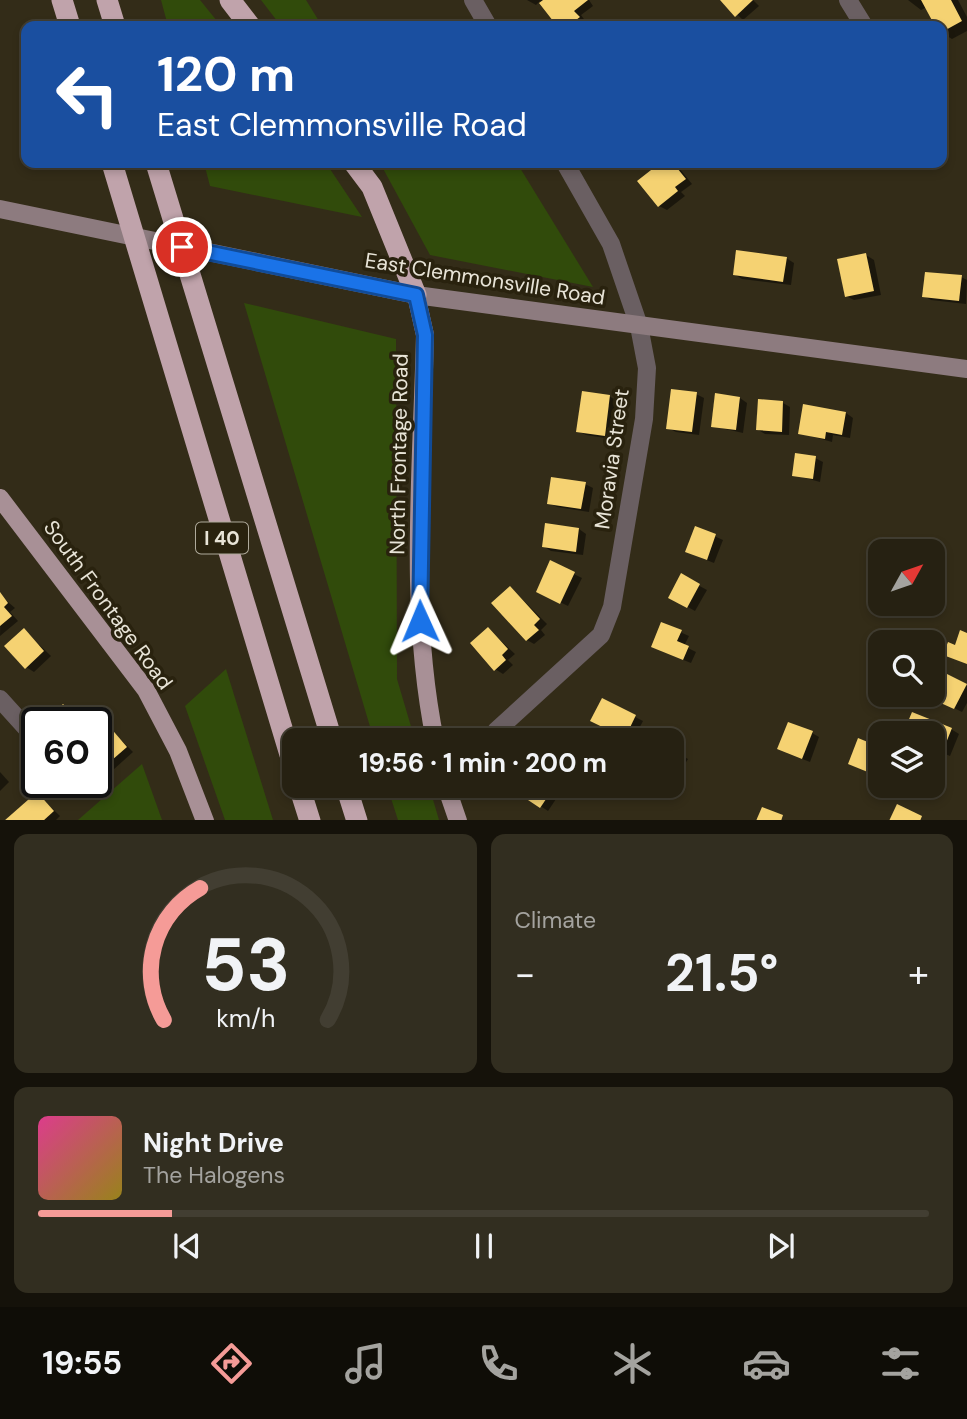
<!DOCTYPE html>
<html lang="en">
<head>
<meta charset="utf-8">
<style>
	:root { --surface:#262112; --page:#322e20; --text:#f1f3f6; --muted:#a4a39f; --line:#423e32; --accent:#f59b97 }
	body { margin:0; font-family:"DM Sans",sans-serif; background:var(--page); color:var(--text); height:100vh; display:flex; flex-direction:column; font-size:26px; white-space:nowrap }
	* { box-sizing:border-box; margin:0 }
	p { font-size:23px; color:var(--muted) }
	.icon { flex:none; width:38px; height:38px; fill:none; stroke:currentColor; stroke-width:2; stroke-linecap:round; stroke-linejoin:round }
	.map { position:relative; height:820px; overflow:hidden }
	.drawer { display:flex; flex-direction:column; gap:14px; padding:14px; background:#15120a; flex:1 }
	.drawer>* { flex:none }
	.guide { position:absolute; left:21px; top:21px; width:926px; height:147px; border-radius:14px; box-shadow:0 4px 10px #0003,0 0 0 2px var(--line); background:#1a4fa0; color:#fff; overflow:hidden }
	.needle { width:46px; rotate:50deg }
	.fabs { position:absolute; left:868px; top:539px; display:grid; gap:14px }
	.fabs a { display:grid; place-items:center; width:77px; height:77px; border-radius:14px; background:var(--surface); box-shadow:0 4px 10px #0003,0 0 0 2px var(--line); font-size:35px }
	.speed { position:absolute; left:21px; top:707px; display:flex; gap:14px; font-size:35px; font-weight:700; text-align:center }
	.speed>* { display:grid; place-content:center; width:91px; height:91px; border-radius:50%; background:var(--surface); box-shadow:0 4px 10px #0003,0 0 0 2px var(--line); line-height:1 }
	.speed .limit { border:4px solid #111; border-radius:10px; background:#fff; color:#111 }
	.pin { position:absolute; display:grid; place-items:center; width:60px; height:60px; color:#fff; margin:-30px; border:4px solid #fff; border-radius:50%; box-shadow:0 2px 7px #0007 }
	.me { position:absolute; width:77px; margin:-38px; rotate:359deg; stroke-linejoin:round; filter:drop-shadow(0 0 5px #0008) }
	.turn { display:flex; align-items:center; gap:24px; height:147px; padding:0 21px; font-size:32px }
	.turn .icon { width:91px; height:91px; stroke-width:2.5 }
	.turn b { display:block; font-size:49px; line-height:60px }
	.big { font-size:52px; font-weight:700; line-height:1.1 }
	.drawer .widget { flex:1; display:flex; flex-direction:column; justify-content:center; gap:10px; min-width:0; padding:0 24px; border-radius:14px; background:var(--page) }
	.drawer .dial { align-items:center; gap:0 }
	.dial svg { height:182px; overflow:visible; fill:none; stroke:var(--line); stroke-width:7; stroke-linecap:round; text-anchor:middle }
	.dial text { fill:var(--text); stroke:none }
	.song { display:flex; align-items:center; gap:21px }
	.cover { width:84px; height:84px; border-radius:10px; background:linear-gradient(135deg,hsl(330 70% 55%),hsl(50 70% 35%)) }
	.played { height:7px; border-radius:4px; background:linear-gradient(90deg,var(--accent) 15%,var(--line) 15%) }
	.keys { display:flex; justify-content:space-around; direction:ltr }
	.heat { display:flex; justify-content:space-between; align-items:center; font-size:38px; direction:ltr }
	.drawer .tiles { flex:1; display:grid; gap:14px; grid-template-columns:1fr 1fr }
	.widget:last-child { grid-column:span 2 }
	.trip { position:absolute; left:282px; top:728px; width:402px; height:70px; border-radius:14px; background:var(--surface); box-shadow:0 4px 10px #0003,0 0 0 2px var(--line); font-weight:700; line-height:70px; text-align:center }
	.menu { display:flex; height:112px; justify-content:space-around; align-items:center; background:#0f0d07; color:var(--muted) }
	.menu .icon { width:49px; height:49px }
	.menu .on { color:var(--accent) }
	.menu b { font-size:32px; color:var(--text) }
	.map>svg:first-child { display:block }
	.green { fill:#314b0b }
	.shadow { fill:#0007 }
	.building { fill:#f5d272 }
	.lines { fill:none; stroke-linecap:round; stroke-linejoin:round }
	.minor { stroke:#6a5f62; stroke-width:18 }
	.secondary { stroke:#8d7b7f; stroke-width:18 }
	.primary { stroke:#a89096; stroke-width:18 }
	.motorway { stroke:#c0a3ab; stroke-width:21 }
	.route-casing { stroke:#114b97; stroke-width:18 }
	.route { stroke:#1a73e8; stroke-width:12 }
	.labels { text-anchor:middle; stroke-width:7; stroke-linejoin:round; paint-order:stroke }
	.shield { fill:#29220e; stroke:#afaa9b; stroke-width:2 }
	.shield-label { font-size:19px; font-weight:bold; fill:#e8e4d7 }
	.street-label { font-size:21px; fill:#e8e4d7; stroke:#29220e }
</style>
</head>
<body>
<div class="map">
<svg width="967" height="821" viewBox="0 0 967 821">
	<rect width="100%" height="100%" fill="#332c18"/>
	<g class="green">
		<path d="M161,0H200L221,26H168Z"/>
		<path d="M261,0H306L322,26H281Z"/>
		<path d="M204,163H326L362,217L210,186Z"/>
		<path d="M380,163H517L593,287L430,255Z"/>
		<path d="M244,303L396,339L397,679L415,740H374Z"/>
		<path d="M226,669L273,820H225L185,706Z"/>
		<path d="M142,764L162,820H78Z"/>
		<path d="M387,786H429L439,820H398Z"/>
	</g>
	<g class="shadow">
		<path d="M527,0H589L593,6L581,15L586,22L581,26H560L540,1L536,5Z"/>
		<path d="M722,0H753L759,6L743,20Z"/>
		<path d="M908,0H958L967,17V31L952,39L942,33V26H937L927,7L921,10Z"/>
		<path d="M636,163H654L645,170Z"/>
		<path d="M662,163H675L692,184L681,192L685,196L667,210L659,206L639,181Z"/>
		<path d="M866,255L874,260L881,295L854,300L846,296Z"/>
		<path d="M786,258L794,263L791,285L742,279L734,274Z"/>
		<path d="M961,277L967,280L966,304L931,300L924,296Z"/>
		<path d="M696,394L704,398L699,435L676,432L668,428Z"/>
		<path d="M609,396L617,401L612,439L586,435L578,431Z"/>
		<path d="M740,398L747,403L743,433L712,426Z"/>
		<path d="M783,403L790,407L789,435L765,434L757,429Z"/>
		<path d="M804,406L846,413L853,418L850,438L833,435L832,442L800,433Z"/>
		<path d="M815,458L823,462L820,482L794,475Z"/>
		<path d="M585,484L593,488L589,512L557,507L549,503Z"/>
		<path d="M696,528L723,540L714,563L694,555Z"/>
		<path d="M579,529L586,534L583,555L551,551L543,546Z"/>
		<path d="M551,563L582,578L568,606L545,595Z"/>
		<path d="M681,576L707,590L695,611L670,597Z"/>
		<path d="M511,588L547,624L541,630L545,635L534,644L527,640Z"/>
		<path d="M1,596L15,608L10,612L18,621L0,636Z"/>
		<path d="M662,624L689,636L684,646L696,652L691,663L661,651Z"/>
		<path d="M488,629L515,654L508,660L513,665L503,674L495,669Z"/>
		<path d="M24,630L51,656L34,672L26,667Z"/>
		<path d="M947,676L967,686V703L962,712L944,703Z"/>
		<path d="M602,700L643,721L633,740L600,725Z"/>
		<path d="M63,706L71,710L82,723H48Z"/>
		<path d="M915,727L951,729L959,734L950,756L933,749V733H913Z"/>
		<path d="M109,728L133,752L113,770L105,765Z"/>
		<path d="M565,732L572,736L577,740H559Z"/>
		<path d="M812,733L819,737L810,762L787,753Z"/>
		<path d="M672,750L688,759L683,767L672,761Z"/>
		<path d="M933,769L944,775L936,798L903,786H933Z"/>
		<path d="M0,772L9,782L0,791Z"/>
		<path d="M514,786H556L562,790L548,811L513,788Z"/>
		<path d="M624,786H645L640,796Z"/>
		<path d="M37,794L60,816L55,821H8Z"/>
	</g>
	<g class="building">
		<path d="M543,0H588L574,11L580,17L568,26H557L539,3Z"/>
		<path d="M720,0H753L735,17Z"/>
		<path d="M921,0H951L962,21L942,32V26H935Z"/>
		<path d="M660,163H673L686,179L675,187L678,191L658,207L637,181Z"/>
		<path d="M736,250L787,257L783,282L733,275Z"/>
		<path d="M866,253L874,291L845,297L837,259Z"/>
		<path d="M925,272L962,275L959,301L922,297Z"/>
		<path d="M671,389L697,392L692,432L666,429Z"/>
		<path d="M582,391L610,395L605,436L576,432Z"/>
		<path d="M715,393L740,397L736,430L711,427Z"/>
		<path d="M758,399L783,401L782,432L756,430Z"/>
		<path d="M803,404L846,412L842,435L826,432L825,439L798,434Z"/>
		<path d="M795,453L816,456L813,479L792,476Z"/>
		<path d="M551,477L586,482L581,509L547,504Z"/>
		<path d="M545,523L579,528L576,552L542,547Z"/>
		<path d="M695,526L716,534L707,560L685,552Z"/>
		<path d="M550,560L575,572L560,604L536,592Z"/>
		<path d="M681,573L700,584L687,608L668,598Z"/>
		<path d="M510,586L540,619L534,625L539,630L526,641L491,603Z"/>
		<path d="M0,592L8,603L4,607L12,616L0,626Z"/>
		<path d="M661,622L682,630L677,641L689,646L683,660L651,647Z"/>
		<path d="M488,627L508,649L502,655L506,660L494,671L470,643Z"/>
		<path d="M24,628L44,651L25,669L4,646Z"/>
		<path d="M960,630L967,633V664L943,655L948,642L955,645Z"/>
		<path d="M947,674L967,684L954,709L934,700Z"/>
		<path d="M602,698L636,715L625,738L590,721Z"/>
		<path d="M63,704L76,718L71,723H45Z"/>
		<path d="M912,712L952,728L942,753L933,749V733H911L914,726L907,724Z"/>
		<path d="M788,722L813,731L802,759L777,749Z"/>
		<path d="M109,726L127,747L104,767L96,758V737Z"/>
		<path d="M858,738L880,747V777L848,764Z"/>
		<path d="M672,748L685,756L680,767L672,762Z"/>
		<path d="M512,786H555L540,808L510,788Z"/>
		<path d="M37,792L54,811L43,821H4Z"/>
		<path d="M897,804L922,816L920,821H889Z"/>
		<path d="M762,807L783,815L781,821H756Z"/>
	</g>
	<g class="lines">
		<g class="minor">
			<path d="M473,0L488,26"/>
			<path d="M848,0L864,26"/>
			<path d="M0,699L37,740"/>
			<path d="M496,731L601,635L612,607L644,419L647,368L639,326L611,244L565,163"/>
		</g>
		<path class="secondary" d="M0,209L416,295L967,369"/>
		<g class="primary">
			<path d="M416,295L425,335C422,469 408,607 435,740"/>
			<path d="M0,498L146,690L178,751L205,821"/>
			<path d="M446,786L458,821"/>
		</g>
		<g class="motorway">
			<path d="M62,0L70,26"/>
			<path d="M107,0L115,26"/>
			<path d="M230,0L250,26"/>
			<path d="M112,163L294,768"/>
			<path d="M156,163L332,740"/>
			<path d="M354,163L372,187L416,295"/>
			<path d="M299,786L310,821"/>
			<path d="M346,786L357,821"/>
		</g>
	</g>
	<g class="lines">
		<defs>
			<path id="route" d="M182,247L416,295L425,335L420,621"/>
		</defs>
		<use href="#route" class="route-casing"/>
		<use href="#route" class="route"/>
	</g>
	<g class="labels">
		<rect class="shield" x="196" y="522.5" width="52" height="31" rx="5"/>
		<g class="shield-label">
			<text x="222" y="545">I 40</text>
		</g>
		<g class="street-label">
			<text transform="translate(485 279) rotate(9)" y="7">East Clemmonsville Road</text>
			<text transform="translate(399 454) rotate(-89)" y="7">North Frontage Road</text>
			<text transform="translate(612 459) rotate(-82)" y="7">Moravia Street</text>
			<text transform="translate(108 605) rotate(54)" y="7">South Frontage Road</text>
		</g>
	</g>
</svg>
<div class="fabs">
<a><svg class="needle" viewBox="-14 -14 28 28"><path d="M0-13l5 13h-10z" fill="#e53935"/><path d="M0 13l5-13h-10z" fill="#a4a39f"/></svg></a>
<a><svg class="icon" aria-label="search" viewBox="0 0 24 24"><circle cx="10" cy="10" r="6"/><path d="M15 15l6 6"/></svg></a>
<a><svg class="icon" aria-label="layers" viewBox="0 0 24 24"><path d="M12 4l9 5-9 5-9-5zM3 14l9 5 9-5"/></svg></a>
</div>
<div class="speed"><div class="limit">60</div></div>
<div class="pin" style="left:182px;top:247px;background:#d93025"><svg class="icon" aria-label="arrive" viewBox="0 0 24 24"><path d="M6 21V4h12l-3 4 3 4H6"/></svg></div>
<svg class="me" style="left:420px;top:621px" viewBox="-20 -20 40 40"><path d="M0-17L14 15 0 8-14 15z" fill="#1a73e8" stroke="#fff" stroke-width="4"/></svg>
<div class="trip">19:56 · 1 min · 200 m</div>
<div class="guide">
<div class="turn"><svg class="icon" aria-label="left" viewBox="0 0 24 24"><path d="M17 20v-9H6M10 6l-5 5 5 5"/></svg><div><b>120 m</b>East Clemmonsville Road</div></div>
</div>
</div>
<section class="drawer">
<div class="tiles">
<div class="widget dial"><svg viewBox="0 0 100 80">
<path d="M14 69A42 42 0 1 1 86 69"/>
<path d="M14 69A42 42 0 0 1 30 11" stroke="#f59b97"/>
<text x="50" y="56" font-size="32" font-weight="700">53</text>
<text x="50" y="72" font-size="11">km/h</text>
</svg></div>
<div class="widget"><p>Climate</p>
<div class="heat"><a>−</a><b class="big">21.5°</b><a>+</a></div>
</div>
<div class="widget">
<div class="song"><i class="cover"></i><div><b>Night Drive</b><p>The Halogens</p></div></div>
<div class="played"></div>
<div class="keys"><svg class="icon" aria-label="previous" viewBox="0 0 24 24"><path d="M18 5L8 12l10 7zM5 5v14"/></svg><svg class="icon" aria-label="pause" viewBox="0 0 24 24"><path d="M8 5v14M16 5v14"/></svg><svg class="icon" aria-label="next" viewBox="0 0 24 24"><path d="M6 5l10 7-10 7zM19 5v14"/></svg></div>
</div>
</div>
</section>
<nav class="menu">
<b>19:55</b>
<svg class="icon on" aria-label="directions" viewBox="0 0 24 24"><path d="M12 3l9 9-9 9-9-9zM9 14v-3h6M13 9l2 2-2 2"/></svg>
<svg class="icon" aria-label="music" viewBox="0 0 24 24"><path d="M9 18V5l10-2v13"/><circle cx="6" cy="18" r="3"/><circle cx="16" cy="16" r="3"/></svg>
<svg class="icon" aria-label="phone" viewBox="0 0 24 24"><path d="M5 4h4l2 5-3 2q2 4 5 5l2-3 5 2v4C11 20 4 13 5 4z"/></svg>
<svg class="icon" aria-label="climate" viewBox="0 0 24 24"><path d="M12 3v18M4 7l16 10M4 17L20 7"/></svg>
<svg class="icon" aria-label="car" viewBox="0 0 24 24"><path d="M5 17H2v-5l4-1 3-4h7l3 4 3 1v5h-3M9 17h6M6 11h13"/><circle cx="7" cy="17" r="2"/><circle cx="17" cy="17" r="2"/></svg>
<svg class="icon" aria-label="filters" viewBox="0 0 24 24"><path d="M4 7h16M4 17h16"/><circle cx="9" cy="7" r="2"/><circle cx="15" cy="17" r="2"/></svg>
</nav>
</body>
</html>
